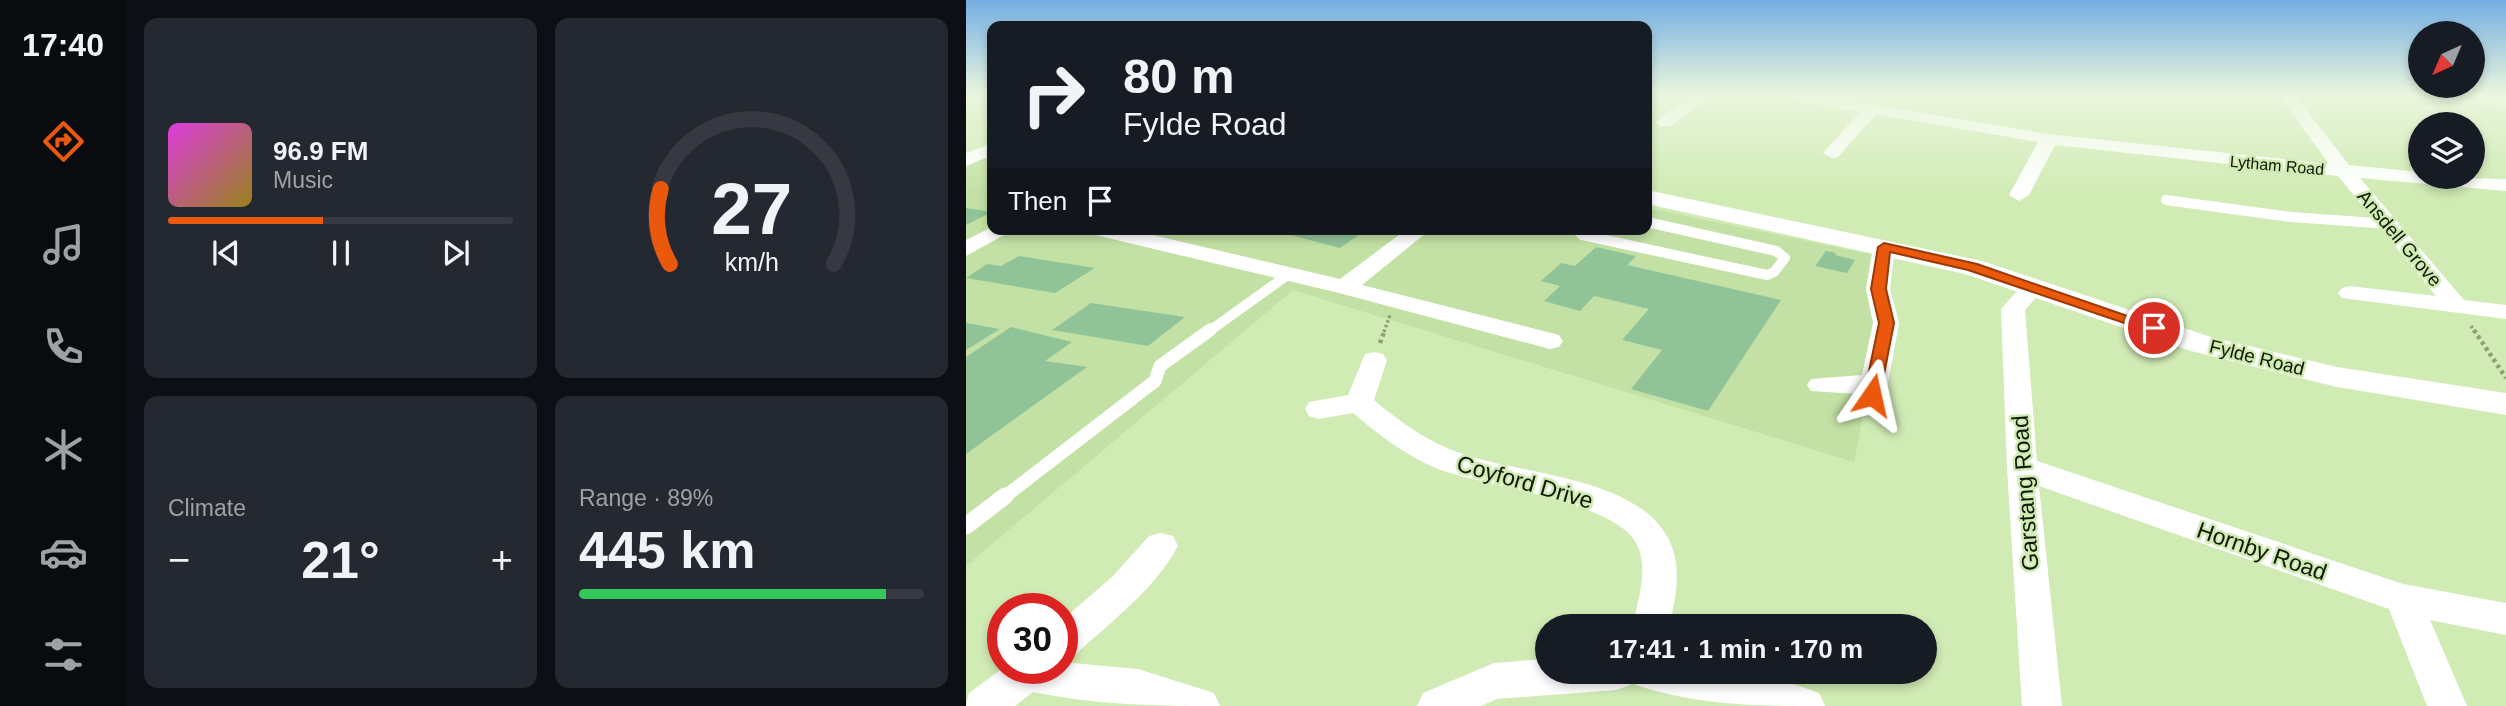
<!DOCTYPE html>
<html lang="en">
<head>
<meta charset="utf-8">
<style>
	:root { --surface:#171b24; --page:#242831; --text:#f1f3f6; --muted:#9ea1a6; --line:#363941; --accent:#ea580c }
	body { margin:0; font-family:Arial,sans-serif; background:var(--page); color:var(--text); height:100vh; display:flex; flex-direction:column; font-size:26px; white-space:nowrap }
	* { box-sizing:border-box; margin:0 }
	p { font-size:23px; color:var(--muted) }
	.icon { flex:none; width:38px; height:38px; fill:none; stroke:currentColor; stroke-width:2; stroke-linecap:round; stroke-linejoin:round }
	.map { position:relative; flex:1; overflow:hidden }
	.panel { display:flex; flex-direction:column; gap:18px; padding:18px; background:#0d0f14; width:840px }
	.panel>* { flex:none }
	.guide { position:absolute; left:21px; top:21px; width:665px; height:214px; border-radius:14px; box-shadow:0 4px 10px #0003; background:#171b24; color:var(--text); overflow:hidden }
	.needle { width:46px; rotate:224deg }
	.controls { position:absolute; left:1442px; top:21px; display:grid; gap:14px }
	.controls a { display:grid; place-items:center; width:77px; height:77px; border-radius:50%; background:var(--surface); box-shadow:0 4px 10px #0003; font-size:35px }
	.speed { position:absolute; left:21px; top:593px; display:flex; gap:14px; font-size:35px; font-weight:700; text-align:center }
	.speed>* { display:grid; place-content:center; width:91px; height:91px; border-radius:50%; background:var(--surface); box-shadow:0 4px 10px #0003; line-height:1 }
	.speed .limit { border:10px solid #d22; background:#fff; color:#111 }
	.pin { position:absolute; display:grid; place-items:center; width:60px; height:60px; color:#fff; margin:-30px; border:4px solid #fff; border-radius:50%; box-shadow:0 2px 7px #0007 }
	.me { position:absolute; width:77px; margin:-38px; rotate:11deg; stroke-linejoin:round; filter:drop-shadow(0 0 5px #0008) }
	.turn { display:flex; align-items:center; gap:24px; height:147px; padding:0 21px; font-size:32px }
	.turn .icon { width:91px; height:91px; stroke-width:2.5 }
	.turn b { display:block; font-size:49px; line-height:60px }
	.then { display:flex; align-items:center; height:66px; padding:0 21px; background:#0003; gap:14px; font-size:26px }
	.big { font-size:52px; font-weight:800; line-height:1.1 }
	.panel .widget { flex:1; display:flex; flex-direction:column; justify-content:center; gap:10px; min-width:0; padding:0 24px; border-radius:14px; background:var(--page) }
	.panel .dial { align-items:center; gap:0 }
	.dial svg { height:182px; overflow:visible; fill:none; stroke:var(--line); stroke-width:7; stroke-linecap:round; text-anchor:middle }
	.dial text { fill:var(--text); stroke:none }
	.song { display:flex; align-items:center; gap:21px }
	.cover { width:84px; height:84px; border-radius:10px; background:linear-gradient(135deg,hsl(300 70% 55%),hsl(50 70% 35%)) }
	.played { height:7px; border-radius:4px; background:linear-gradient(90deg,var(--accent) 45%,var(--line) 45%) }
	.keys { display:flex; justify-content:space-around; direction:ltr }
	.heat { display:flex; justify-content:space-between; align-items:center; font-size:38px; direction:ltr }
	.charge { height:10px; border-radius:5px; background:linear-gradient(90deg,#34c759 89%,var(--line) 0) }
	.panel .tiles { flex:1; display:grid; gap:18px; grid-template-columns:repeat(2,1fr) }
	.trip { position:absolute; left:569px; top:614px; width:402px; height:70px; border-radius:35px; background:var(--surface); box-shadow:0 4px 10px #0003; font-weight:800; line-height:70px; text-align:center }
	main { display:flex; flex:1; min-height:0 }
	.tabs { display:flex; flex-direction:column; width:126px; justify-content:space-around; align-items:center; background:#090b0e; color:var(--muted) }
	.tabs .icon { width:49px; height:49px }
	.tabs .selected { color:var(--accent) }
	.tabs b { font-size:32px; color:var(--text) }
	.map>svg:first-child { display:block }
	.built { fill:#c3e1a4 }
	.building { fill:#91c399 }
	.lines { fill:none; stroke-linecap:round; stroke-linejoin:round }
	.path-far1 { stroke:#8ba076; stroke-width:3.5; stroke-dasharray:2.5 2.5; stroke-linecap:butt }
	.path { stroke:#8ba076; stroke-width:4.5; stroke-dasharray:3.5 3.5; stroke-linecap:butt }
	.service-far2 { stroke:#fff; stroke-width:10 }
	.service-far1 { stroke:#fff; stroke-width:13 }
	.service { stroke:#fff; stroke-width:17 }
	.minor { fill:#fff; fill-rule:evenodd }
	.tertiary { fill:#fff; fill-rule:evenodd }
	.route { fill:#ea580c; stroke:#983908; stroke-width:2 }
	.labels { text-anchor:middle; stroke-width:5; stroke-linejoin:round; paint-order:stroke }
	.far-street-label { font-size:16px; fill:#101905; stroke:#d0ebb4 }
	.street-label { font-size:19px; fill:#101905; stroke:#d0ebb4 }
	.near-street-label { font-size:23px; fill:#101905; stroke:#d0ebb4 }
</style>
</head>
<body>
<main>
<nav class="tabs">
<b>17:40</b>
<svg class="icon selected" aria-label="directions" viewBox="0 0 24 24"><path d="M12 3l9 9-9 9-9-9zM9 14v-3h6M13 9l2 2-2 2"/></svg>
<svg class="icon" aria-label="music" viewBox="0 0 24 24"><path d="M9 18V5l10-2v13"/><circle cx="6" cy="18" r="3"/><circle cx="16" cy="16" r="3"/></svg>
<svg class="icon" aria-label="phone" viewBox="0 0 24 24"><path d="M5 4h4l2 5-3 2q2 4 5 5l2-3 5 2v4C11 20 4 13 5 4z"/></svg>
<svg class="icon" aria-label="climate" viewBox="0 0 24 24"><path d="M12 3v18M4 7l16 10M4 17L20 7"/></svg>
<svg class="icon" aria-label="car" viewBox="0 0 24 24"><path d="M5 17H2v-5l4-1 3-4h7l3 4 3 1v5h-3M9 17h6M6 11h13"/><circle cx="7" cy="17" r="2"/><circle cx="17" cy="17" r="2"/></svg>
<svg class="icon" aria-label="filters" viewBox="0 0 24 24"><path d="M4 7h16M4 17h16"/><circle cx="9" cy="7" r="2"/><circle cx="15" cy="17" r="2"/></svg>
</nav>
<section class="panel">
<div class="tiles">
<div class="widget">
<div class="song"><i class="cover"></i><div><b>96.9 FM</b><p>Music</p></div></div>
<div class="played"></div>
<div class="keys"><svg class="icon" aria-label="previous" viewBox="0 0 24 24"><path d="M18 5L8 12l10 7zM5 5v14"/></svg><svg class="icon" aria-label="pause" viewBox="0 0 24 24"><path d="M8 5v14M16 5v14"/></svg><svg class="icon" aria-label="next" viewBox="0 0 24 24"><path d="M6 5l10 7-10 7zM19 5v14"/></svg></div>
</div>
<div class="widget dial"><svg viewBox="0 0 100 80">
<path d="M14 69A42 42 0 1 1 86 69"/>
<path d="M14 69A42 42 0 0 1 10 36" stroke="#ea580c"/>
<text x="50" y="56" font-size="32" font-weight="700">27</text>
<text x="50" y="72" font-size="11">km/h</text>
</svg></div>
<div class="widget"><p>Climate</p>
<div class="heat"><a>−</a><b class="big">21°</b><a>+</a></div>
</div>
<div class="widget"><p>Range · 89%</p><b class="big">445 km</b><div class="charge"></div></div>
</div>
</section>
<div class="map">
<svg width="1540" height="706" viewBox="0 0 1540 706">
	<rect width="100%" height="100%" fill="#d0ebb4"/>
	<path class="built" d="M26,155V229H681V208L928,259L888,462L327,290L0,566V167Z"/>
	<g class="building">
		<path d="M0,208L26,212L0,225Z"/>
		<path d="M302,229H401L374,248Z"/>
		<path d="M630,247L670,256L661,265L815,300L742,411L665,389L696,350L656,340L683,309L628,296L614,311L578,301L594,286L575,281L595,263L609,266Z"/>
		<path d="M860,251L870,253L869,255L889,260L881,273L849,266Z"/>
		<path d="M53,256L129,268L89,293L0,278L21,264L35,266Z"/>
		<path d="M125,303L219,317L182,346L86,330Z"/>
		<path d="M0,323L34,329L0,350Z"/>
		<path d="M45,327L106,342L79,361L121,367L0,454V357Z"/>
	</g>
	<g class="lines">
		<g class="path-far1">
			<path d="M1505,326L1509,332"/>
			<path d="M418,332L424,315"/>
		</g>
		<g class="path">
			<path d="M1508,330L1540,378"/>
			<path d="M414,343L419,330"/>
		</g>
		<g class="service-far2">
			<path d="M1200,200L1325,217L1423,224"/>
			<path d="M611,229L616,235L801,275L808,272L819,258L810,251L681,222"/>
			<path d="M242,332L323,274"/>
		</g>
		<path class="service-far1" d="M37,498L189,381L194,366L244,330"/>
		<path class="service" d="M0,526L39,496"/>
		<g class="minor">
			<path d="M727,95H745L705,126H693L690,122L693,118Z"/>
			<path d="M818,95H852L1083,134L1363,164L1313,95H1329L1383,165L1454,172V177L1540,179V191L1394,178L1498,300L1540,305V319L1376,298L1372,293L1376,288L1384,286L1470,296L1372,176L1089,145L1063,195L1053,201L1043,195L1072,142L910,114L872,157L866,158L857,153L894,112L826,100Z"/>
			<path d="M1448,95L1540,96V106L1456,100Z"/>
			<path d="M26,143V155L0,166V153Z"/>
			<path d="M26,227L49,229L0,256V240Z"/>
			<path d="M123,229H161L374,279L441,229H465L396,285L593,335L597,341L593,347L584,349L373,293L125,234Z"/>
			<path d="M918,240L929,247L924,289L933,323L920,395L916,401L906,404L896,401L892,394L845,391L841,385L845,379L896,375L907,323L900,289L907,247Z"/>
			<path d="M1067,280L1075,282L1079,287L1059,310L1071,461L1437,584L1540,603V635L1464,620L1501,706H1461L1423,609L1073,486L1096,706H1056L1041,468L1035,309L1059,282Z"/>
			<path d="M408,352L417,354L421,360L408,400C434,422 462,442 494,453C559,477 698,476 710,563C713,584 708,606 703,626H667C671,600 684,569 670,543C648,501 517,486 472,469C440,456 413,435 387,413L353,419L343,416L339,409L343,402L382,395L399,354Z"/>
			<path d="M195,533L207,536L212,546C189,589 145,622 109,655L96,660V620L146,577L183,536Z"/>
			<path d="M581,659V672C670,672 769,660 853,693L859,706C793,706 734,706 670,685L667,677L664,685L650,690L531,699L515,706H451L457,693L528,663Z"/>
			<path d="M96,662L172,669L248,693L254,706C191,706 129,705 67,692L49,706H0L3,693L37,668H96Z"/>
		</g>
		<path class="tertiary" d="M681,190L1016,261L1245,337L1371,367L1540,393V415L1371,387L1225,351L999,274L681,204Z"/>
	</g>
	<linearGradient id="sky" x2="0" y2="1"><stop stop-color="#74aee4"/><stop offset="0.49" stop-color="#eaf6dd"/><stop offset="1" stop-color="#eaf6dd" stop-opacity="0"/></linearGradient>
	<rect width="1540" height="193" fill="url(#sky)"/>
	<path class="route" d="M918,243L1011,264L1196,328L1188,332L1182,331L1002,270L924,252L920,289L928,323L914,395L906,401L900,399L898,395L913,323L905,289L912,247Z"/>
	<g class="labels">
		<g class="far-street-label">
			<text transform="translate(1311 165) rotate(5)" y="6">Lytham Road</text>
		</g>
		<g class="street-label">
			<text transform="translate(1434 238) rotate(50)" y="7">Ansdell Grove</text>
			<text transform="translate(1291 357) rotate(14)" y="7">Fylde Road</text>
		</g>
		<g class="near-street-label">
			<text transform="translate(559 482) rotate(16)" y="8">Coyford Drive</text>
			<text transform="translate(1059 493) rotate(-94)" y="8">Garstang Road</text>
			<text transform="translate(1296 551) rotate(19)" y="8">Hornby Road</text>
		</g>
	</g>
</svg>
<div class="controls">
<a><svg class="needle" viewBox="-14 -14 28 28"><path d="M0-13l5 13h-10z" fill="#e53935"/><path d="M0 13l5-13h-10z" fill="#9ea1a6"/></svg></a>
<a><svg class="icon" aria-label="layers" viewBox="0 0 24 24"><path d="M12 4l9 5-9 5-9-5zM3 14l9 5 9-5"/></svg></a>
</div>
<div class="speed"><div class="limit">30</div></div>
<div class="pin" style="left:1188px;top:328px;background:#d93025"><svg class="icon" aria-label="arrive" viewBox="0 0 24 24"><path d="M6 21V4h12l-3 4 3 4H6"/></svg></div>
<svg class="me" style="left:906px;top:395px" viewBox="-20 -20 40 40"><path d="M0-17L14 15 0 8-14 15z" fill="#ea580c" stroke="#fff" stroke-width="4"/></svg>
<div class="trip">17:41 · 1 min · 170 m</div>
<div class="guide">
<div class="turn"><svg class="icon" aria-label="right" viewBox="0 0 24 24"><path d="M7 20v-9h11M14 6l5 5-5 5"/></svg><div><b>80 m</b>Fylde Road</div></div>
<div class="then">Then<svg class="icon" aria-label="arrive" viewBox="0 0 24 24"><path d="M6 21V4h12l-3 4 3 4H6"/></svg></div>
</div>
</div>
</main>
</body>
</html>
